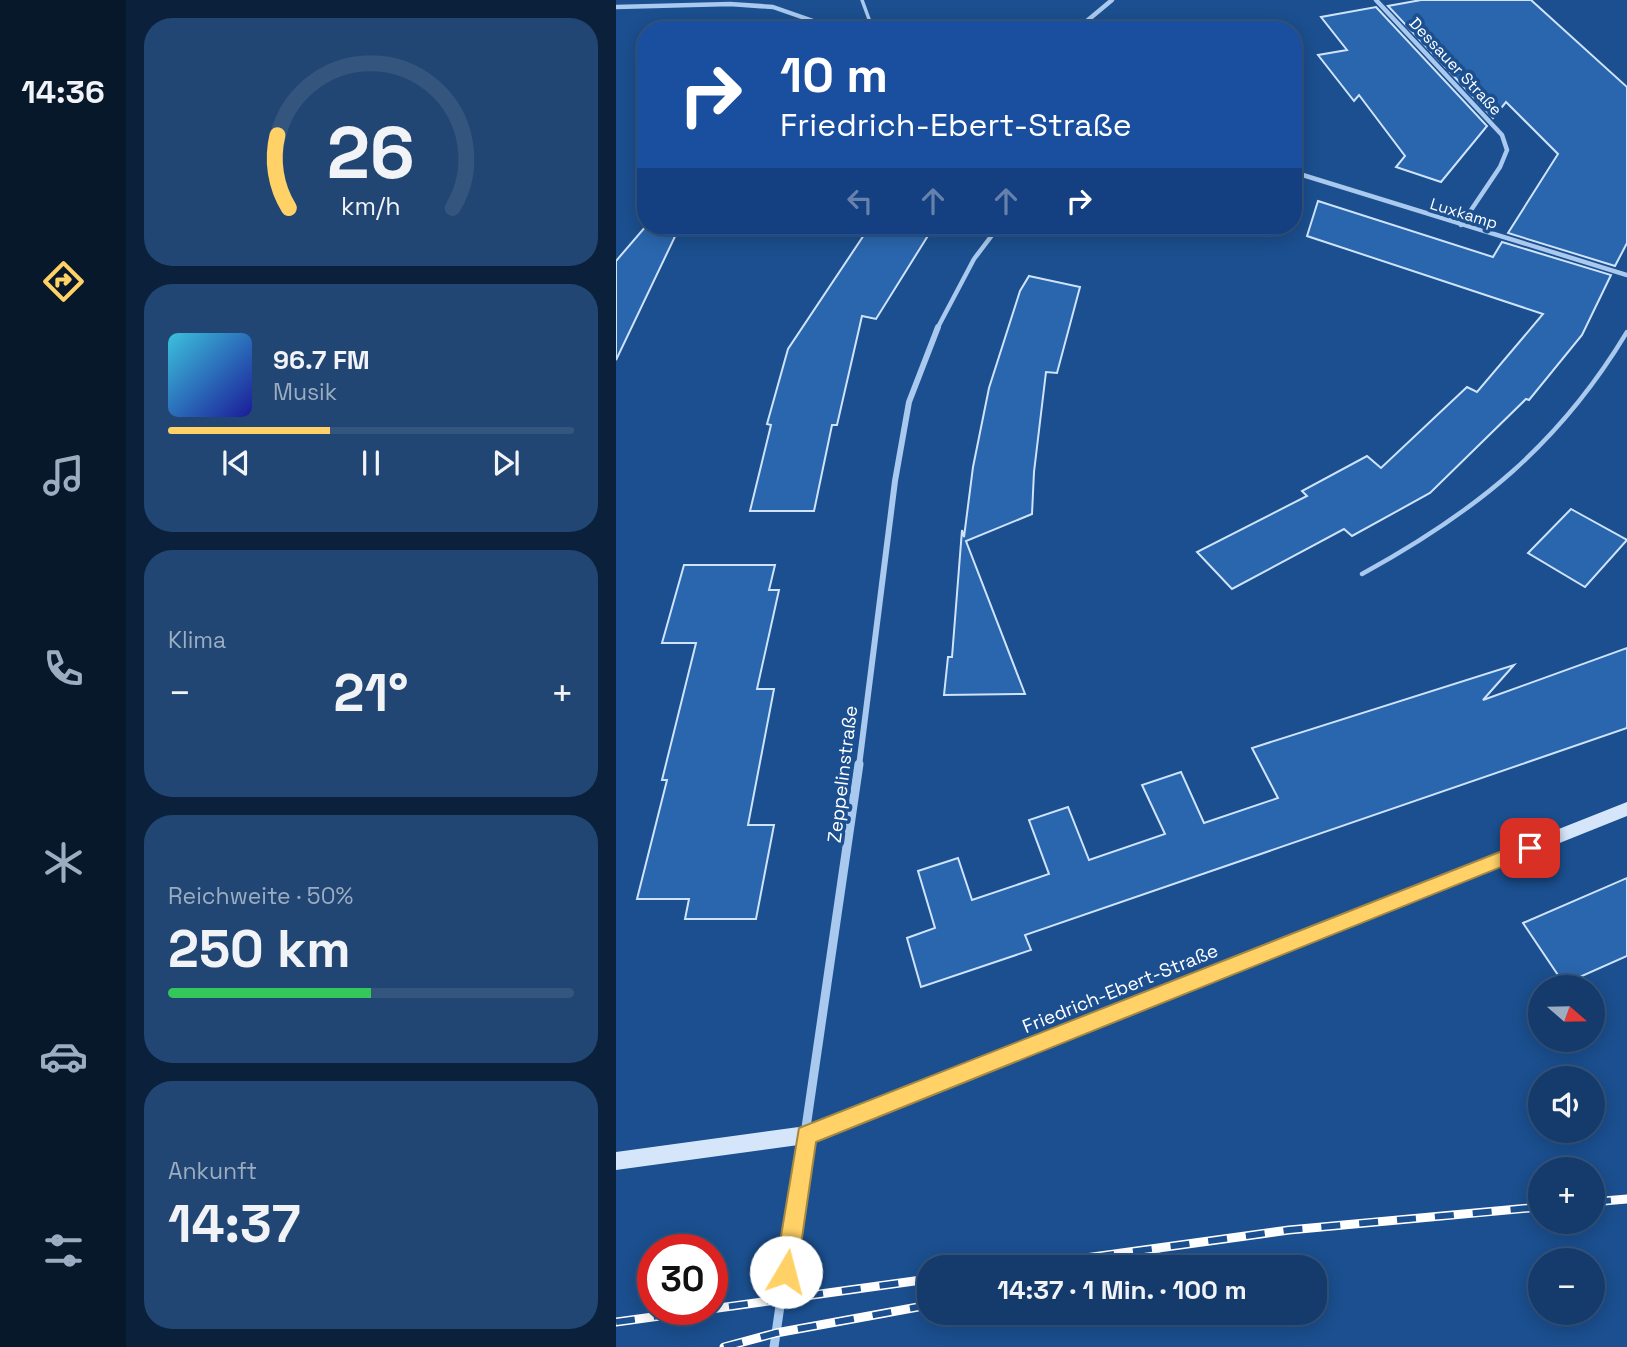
<!DOCTYPE html>
<html lang="de">
<head>
<meta charset="utf-8">
<style>
	:root { --surface:#143b6b; --page:#214673; --text:#f1f3f6; --muted:#9dadc1; --line:#33557e; --accent:#ffd166 }
	body { margin:0; font-family:"Space Grotesk",sans-serif; background:var(--page); color:var(--text); height:100vh; display:flex; flex-direction:column; font-size:26px; white-space:nowrap }
	* { box-sizing:border-box; margin:0 }
	p { font-size:23px; color:var(--muted) }
	.icon { flex:none; width:38px; height:38px; fill:none; stroke:currentColor; stroke-width:2; stroke-linecap:round; stroke-linejoin:round }
	.map { position:relative; flex:1; overflow:hidden }
	.side { display:flex; flex-direction:column; gap:18px; padding:18px; background:#0b203b; width:490px }
	.side>* { flex:none }
	.banner { position:absolute; left:21px; top:21px; width:665px; height:214px; border-radius:28px; box-shadow:0 4px 18px #0003,0 0 0 2px var(--line); background:#1a4fa0; color:#fff; overflow:hidden }
	.needle { width:46px; rotate:110deg }
	.tools { position:absolute; left:912px; top:975px; display:grid; gap:14px }
	.tools a { display:grid; place-items:center; width:77px; height:77px; border-radius:50%; background:var(--surface); box-shadow:0 4px 18px #0003,0 0 0 2px var(--line); font-size:35px }
	.speed { position:absolute; left:21px; top:1234px; display:flex; gap:14px; font-size:35px; font-weight:700; text-align:center }
	.speed>* { display:grid; place-content:center; width:91px; height:91px; border-radius:50%; background:var(--surface); box-shadow:0 4px 18px #0003,0 0 0 2px var(--line); line-height:1 }
	.speed .limit { border:10px solid #d22; background:#fff; color:#111 }
	.pin { position:absolute; display:grid; place-items:center; width:60px; height:60px; color:#fff; margin:-30px; border-radius:14px; box-shadow:0 4px 10px #0006 }
	.me { position:absolute; width:77px; margin:-38px; rotate:8deg; stroke-linejoin:round; filter:drop-shadow(0 0 5px #0008) }
	.turn { display:flex; align-items:center; gap:24px; height:147px; padding:0 28px; font-size:32px }
	.turn .icon { width:91px; height:91px; stroke-width:2.5 }
	.turn b { display:block; font-size:49px; line-height:60px }
	.lanes { display:flex; align-items:center; height:66px; padding:0 28px; background:#0003; justify-content:center; gap:35px; direction:ltr }
	.lanes .off { opacity:.35 }
	.big { font-size:52px; font-weight:800; line-height:1.1 }
	.side .tile { flex:1; display:flex; flex-direction:column; justify-content:center; gap:10px; min-width:0; padding:0 24px; border-radius:28px; background:var(--page) }
	.side .dial { align-items:center; gap:0 }
	.dial svg { height:182px; overflow:visible; fill:none; stroke:var(--line); stroke-width:7; stroke-linecap:round; text-anchor:middle }
	.dial text { fill:var(--text); stroke:none }
	.song { display:flex; align-items:center; gap:21px }
	.cover { width:84px; height:84px; border-radius:10px; background:linear-gradient(135deg,hsl(190 70% 55%),hsl(240 70% 35%)) }
	.played { height:7px; border-radius:4px; background:linear-gradient(90deg,var(--accent) 40%,var(--line) 40%) }
	.keys { display:flex; justify-content:space-around; direction:ltr }
	.heat { display:flex; justify-content:space-between; align-items:center; font-size:38px; direction:ltr }
	.charge { height:10px; border-radius:5px; background:linear-gradient(90deg,#34c759 50%,var(--line) 0) }
	.trip { position:absolute; left:301px; top:1255px; width:410px; height:70px; border-radius:28px; background:var(--surface); box-shadow:0 4px 18px #0003,0 0 0 2px var(--line); font-weight:800; line-height:70px; text-align:center }
	main { display:flex; flex:1; min-height:0 }
	.menu { display:flex; flex-direction:column; width:126px; justify-content:space-around; align-items:center; background:#08182b; color:var(--muted) }
	.menu .icon { width:49px; height:49px }
	.menu .selected { color:var(--accent) }
	.menu b { font-size:32px; color:var(--text) }
	.map>svg:first-child { display:block }
	.building { fill:#2a66ad; stroke:#cfe3fa; stroke-width:2 }
	.lines { fill:none; stroke-linecap:round; stroke-linejoin:round }
	.lane-far1 { stroke:#a9c9ee; stroke-width:3.5 }
	.lane { stroke:#a9c9ee; stroke-width:4.5 }
	.street-far2 { stroke:#a9c9ee; stroke-width:4.5 }
	.street-far1 { stroke:#a9c9ee; stroke-width:6 }
	.street { stroke:#a9c9ee; stroke-width:9 }
	.secondary { fill:#d6e6fa; fill-rule:evenodd }
	.rail-casing { stroke:#fff; stroke-width:9 }
	.rail { stroke:#1b4f8f; stroke-width:6; stroke-dasharray:19; stroke-linecap:butt }
	.route { fill:#ffd166; stroke:#a68842; stroke-width:2 }
	.labels { text-anchor:middle; stroke-width:7; stroke-linejoin:round; paint-order:stroke }
	.far-street-label { font-size:16px; fill:#fff; stroke:#1b4f8f }
	.street-label { font-size:19px; fill:#fff; stroke:#1b4f8f }
</style>
</head>
<body>
<main>
<nav class="menu">
<b>14:36</b>
<svg class="icon selected" aria-label="directions" viewBox="0 0 24 24"><path d="M12 3l9 9-9 9-9-9zM9 14v-3h6M13 9l2 2-2 2"/></svg>
<svg class="icon" aria-label="music" viewBox="0 0 24 24"><path d="M9 18V5l10-2v13"/><circle cx="6" cy="18" r="3"/><circle cx="16" cy="16" r="3"/></svg>
<svg class="icon" aria-label="phone" viewBox="0 0 24 24"><path d="M5 4h4l2 5-3 2q2 4 5 5l2-3 5 2v4C11 20 4 13 5 4z"/></svg>
<svg class="icon" aria-label="climate" viewBox="0 0 24 24"><path d="M12 3v18M4 7l16 10M4 17L20 7"/></svg>
<svg class="icon" aria-label="car" viewBox="0 0 24 24"><path d="M5 17H2v-5l4-1 3-4h7l3 4 3 1v5h-3M9 17h6M6 11h13"/><circle cx="7" cy="17" r="2"/><circle cx="17" cy="17" r="2"/></svg>
<svg class="icon" aria-label="filters" viewBox="0 0 24 24"><path d="M4 7h16M4 17h16"/><circle cx="9" cy="7" r="2"/><circle cx="15" cy="17" r="2"/></svg>
</nav>
<section class="side">
<div class="tile dial"><svg viewBox="0 0 100 80">
<path d="M14 69A42 42 0 1 1 86 69"/>
<path d="M14 69A42 42 0 0 1 9 37" stroke="#ffd166"/>
<text x="50" y="56" font-size="32" font-weight="700">26</text>
<text x="50" y="72" font-size="11">km/h</text>
</svg></div>
<div class="tile">
<div class="song"><i class="cover"></i><div><b>96.7 FM</b><p>Musik</p></div></div>
<div class="played"></div>
<div class="keys"><svg class="icon" aria-label="previous" viewBox="0 0 24 24"><path d="M18 5L8 12l10 7zM5 5v14"/></svg><svg class="icon" aria-label="pause" viewBox="0 0 24 24"><path d="M8 5v14M16 5v14"/></svg><svg class="icon" aria-label="next" viewBox="0 0 24 24"><path d="M6 5l10 7-10 7zM19 5v14"/></svg></div>
</div>
<div class="tile"><p>Klima</p>
<div class="heat"><a>−</a><b class="big">21°</b><a>+</a></div>
</div>
<div class="tile"><p>Reichweite · 50%</p><b class="big">250 km</b><div class="charge"></div></div>
<div class="tile"><p>Ankunft</p><b class="big">14:37</b></div>
</section>
<div class="map">
<svg width="1011" height="1347" viewBox="0 0 1011 1347">
	<rect width="100%" height="100%" fill="#1b4f8f"/>
	<g class="building">
		<path d="M805,0H915L1011,87V243L999,266L892,233L942,154L890,102L877,118L772,6Z"/>
		<path d="M760,7L871,126L825,182L780,167L789,156L743,95L738,101L702,55L731,50L705,17Z"/>
		<path d="M702,201L877,257L886,242L995,275L966,335L913,400L910,399L814,493L736,536L728,529L616,589L581,552L691,496L686,491L751,456L765,468L851,387L861,392L927,314L691,236Z"/>
		<path d="M30,226H64L0,360V261Z"/>
		<path d="M254,226H318L260,319L246,316L221,425H216L198,511H134L155,425L151,424L172,349Z"/>
		<path d="M413,276L464,287L441,373L430,372L418,472L416,514L350,541L409,694L328,695L332,657H336L346,530L348,537L357,467L373,388L404,291Z"/>
		<path d="M955,509L1011,540L969,587L912,553Z"/>
		<path d="M68,565H159L153,590H163L141,689H158L132,825H158L140,919H69L73,899H21L51,780H46L80,643H46Z"/>
		<path d="M1011,648V728L409,935L415,950L305,987L291,938L319,928L302,871L342,858L356,900L433,874L413,820L452,807L473,860L549,834L526,785L565,772L588,823L662,798L636,748L898,665L867,700Z"/>
		<path d="M1011,878V956L948,984L907,923Z"/>
	</g>
	<g class="lines">
		<path class="lane-far1" d="M246,0L257,30"/>
		<path class="lane" d="M746,574C861,511 943,445 1011,332"/>
		<g class="street-far2">
			<path d="M760,0L886,135L891,150L884,167L845,225"/>
			<path d="M0,7L114,4L157,7L223,30"/>
			<path d="M460,30L496,0"/>
			<path d="M677,172L1011,275"/>
			<path d="M321,329L358,259L383,226"/>
		</g>
		<path class="street-far1" d="M243,766L279,481L293,402L322,327"/>
		<path class="street" d="M158,1347L243,764"/>
		<path class="secondary" d="M1011,802V816L190,1144L0,1170V1152L190,1126Z"/>
		<defs>
			<g id="rail">
				<path d="M976,1202L1011,1199"/>
				<path d="M404,1267L673,1230L924,1207"/>
				<path d="M497,1267L543,1257"/>
				<path d="M0,1322L313,1279"/>
				<path d="M108,1347L160,1333L313,1305"/>
			</g>
		</defs>
		<use href="#rail" class="rail-casing"/>
		<use href="#rail" class="rail"/>
	</g>
	<path class="route" d="M914,840L920,842L922,848L920,853L200,1142L181,1272L178,1280L170,1283L163,1280L159,1272L183,1128Z"/>
	<g class="labels">
		<g class="far-street-label">
			<text transform="translate(840 66) rotate(47)" y="6">Dessauer Straße</text>
			<text transform="translate(848 213) rotate(17)" y="6">Luxkamp</text>
		</g>
		<g class="street-label">
			<text transform="translate(226 774) rotate(-83)" y="7">Zeppelinstraße</text>
			<text transform="translate(504 988) rotate(-22)" y="7">Friedrich-Ebert-Straße</text>
		</g>
	</g>
</svg>
<div class="tools">
<a><svg class="needle" viewBox="-14 -14 28 28"><path d="M0-13l5 13h-10z" fill="#e53935"/><path d="M0 13l5-13h-10z" fill="#9dadc1"/></svg></a>
<a><svg class="icon" aria-label="sound" viewBox="0 0 24 24"><path d="M4 9h4l5-4v14l-5-4H4zM17 9q2 3 0 6"/></svg></a>
<a>+</a>
<a>−</a>
</div>
<div class="speed"><div class="limit">30</div></div>
<div class="pin" style="left:914px;top:848px;background:#d93025"><svg class="icon" aria-label="arrive" viewBox="0 0 24 24"><path d="M6 21V4h12l-3 4 3 4H6"/></svg></div>
<svg class="me" style="left:170px;top:1272px" viewBox="-20 -20 40 40"><circle r="19" fill="#fff"/><path d="M0-13L10 11 0 6-10 11z" fill="#ffd166"/></svg>
<div class="trip">14:37 · 1 Min. · 100 m</div>
<div class="banner">
<div class="turn"><svg class="icon" aria-label="right" viewBox="0 0 24 24"><path d="M7 20v-9h11M14 6l5 5-5 5"/></svg><div><b>10 m</b>Friedrich-Ebert-Straße</div></div>
<div class="lanes"><svg class="icon off" aria-label="left" viewBox="0 0 24 24"><path d="M17 20v-9H6M10 6l-5 5 5 5"/></svg><svg class="icon off" aria-label="ahead" viewBox="0 0 24 24"><path d="M12 20V5M6 11l6-6 6 6"/></svg><svg class="icon off" aria-label="ahead" viewBox="0 0 24 24"><path d="M12 20V5M6 11l6-6 6 6"/></svg><svg class="icon" aria-label="right" viewBox="0 0 24 24"><path d="M7 20v-9h11M14 6l5 5-5 5"/></svg></div>
</div>
</div>
</main>
</body>
</html>
